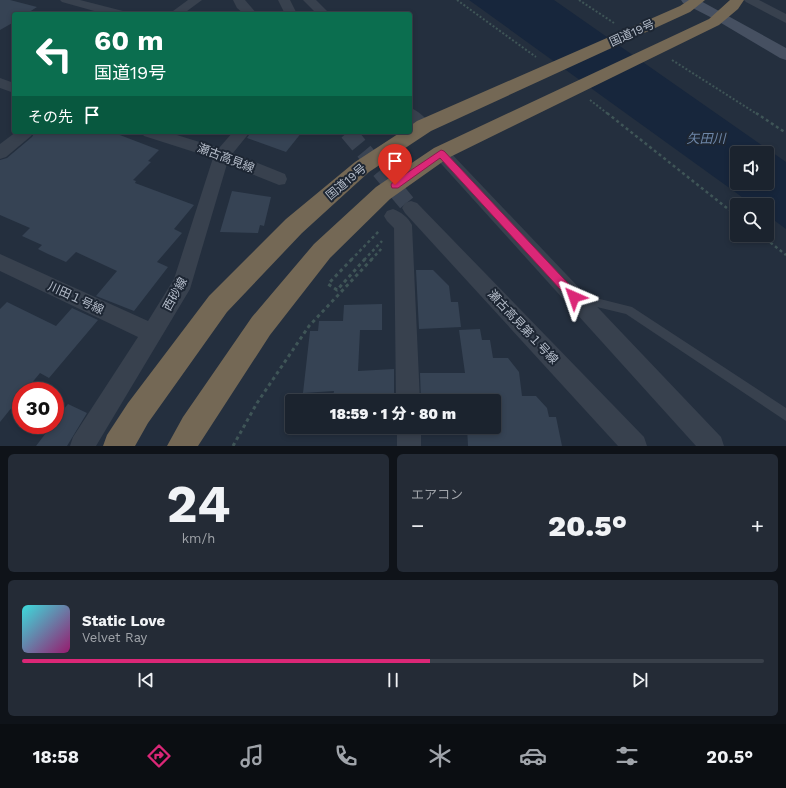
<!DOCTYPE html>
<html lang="ja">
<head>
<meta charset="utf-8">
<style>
	:root { --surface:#1b232e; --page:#242b36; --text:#f1f3f6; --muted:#a0a4aa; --line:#39404a; --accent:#db2777 }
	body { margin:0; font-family:"Work Sans","Noto Sans JP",sans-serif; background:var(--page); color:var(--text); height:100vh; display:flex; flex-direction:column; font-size:15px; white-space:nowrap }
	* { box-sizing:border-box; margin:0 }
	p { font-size:13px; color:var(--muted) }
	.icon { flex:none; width:22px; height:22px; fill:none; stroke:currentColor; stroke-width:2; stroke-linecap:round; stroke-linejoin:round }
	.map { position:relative; height:446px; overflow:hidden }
	.details { display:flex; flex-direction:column; gap:8px; padding:8px; background:#0f1319; flex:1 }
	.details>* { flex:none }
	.banner { position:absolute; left:12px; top:12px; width:400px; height:122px; border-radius:4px; box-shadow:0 2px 6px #0003,0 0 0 1px var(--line); background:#0b6e4f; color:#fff; overflow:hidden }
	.buttons { position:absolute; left:730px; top:146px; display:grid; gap:8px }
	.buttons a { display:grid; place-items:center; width:44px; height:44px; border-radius:4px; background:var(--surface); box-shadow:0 2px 6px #0003,0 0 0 1px var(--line); font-size:20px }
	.speed { position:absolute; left:12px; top:382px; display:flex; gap:8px; font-size:20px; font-weight:700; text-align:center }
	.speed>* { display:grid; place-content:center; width:52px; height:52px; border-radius:50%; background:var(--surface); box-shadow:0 2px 6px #0003,0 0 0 1px var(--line); line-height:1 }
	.speed .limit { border:6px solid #d22; background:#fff; color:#111 }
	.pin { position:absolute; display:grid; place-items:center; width:34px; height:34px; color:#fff; margin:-41px -17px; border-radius:50% 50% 50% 0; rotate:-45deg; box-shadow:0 0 4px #0007 }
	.pin .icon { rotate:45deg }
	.me { position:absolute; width:44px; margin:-22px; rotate:317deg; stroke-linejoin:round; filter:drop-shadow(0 0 3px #0008) }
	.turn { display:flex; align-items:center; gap:14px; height:84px; padding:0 16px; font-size:18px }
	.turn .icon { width:52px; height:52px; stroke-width:2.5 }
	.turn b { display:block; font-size:28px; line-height:34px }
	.then { display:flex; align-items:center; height:38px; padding:0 16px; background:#0003; gap:8px; font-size:15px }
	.big { font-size:30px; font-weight:800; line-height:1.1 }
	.details .card { flex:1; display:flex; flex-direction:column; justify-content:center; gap:6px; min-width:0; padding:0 14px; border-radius:6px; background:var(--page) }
	.details .dial { align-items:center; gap:0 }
	.dial b { font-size:52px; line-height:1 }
	.song { display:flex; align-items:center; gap:12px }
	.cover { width:48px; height:48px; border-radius:6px; background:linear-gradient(135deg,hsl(180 70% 55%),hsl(320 70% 35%)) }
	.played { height:4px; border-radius:2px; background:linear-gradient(90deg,var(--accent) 55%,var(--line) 55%) }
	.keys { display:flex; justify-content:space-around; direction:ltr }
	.heat { display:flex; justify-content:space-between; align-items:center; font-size:22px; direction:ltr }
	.details .tiles { flex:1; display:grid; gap:8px; grid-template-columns:1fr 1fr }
	.card:last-child { grid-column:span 2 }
	.trip { position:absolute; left:285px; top:394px; width:216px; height:40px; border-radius:4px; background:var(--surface); box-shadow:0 2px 6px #0003,0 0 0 1px var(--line); font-weight:800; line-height:40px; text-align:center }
	.tabs { display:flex; height:64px; justify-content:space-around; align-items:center; background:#0b0e12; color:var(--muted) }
	.tabs .icon { width:28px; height:28px }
	.tabs .current { color:var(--accent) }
	.tabs b { font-size:18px; color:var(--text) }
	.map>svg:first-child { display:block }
	.water { fill:#17263c; fill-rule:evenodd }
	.building { fill:#364354 }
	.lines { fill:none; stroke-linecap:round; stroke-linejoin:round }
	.street-tunnel { stroke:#3a4453; stroke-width:17; stroke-dasharray:17 8; stroke-linecap:butt }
	.path-far2 { stroke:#3f5557; stroke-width:2; stroke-dasharray:2 2; stroke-linecap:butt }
	.path-far1 { stroke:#3f5557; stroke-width:2.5; stroke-dasharray:3 3; stroke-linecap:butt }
	.path { stroke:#3f5557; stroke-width:3; stroke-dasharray:3.5 3.5; stroke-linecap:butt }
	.lane { fill:#38414e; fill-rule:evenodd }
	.street { fill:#38414e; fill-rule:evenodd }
	.secondary { fill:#465061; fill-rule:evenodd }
	.highway { fill:#746855; fill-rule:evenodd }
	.route { fill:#db2777; stroke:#8e194d }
	.labels { text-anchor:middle; stroke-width:4; stroke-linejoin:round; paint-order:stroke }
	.street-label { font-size:12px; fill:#b4bcc9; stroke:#1d2633 }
	.water-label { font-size:13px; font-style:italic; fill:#6d86a8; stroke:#1d2633 }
</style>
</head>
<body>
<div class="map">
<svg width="786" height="446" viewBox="0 0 786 446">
	<rect width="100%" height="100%" fill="#242f3e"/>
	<path class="water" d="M469,0H554L786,162V229L767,215V205H753ZM737,153H767V183H737Z"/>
	<g class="building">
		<path d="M0,0H10L37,7L26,14H14V22L0,30Z"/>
		<path d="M35,132H112L159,150L148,161L151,162L133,180L136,181L135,183L194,205L174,229L182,233L157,262L168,267L134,311L96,296L117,271L76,252L66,262L48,254L38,249L42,245L22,236L30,228L0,215V160L7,158L32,137Z"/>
		<path d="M251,132H302L286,152L247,138Z"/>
		<path d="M232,191L271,197L264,226L260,225L258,233L220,232Z"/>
		<path d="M416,270H433L449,286L451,302H458L461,327L419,329Z"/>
		<path d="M7,302L56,326L72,308L98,320L49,378L40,373L25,391H21V396L0,422V309Z"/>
		<path d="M382,304V330H360L358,371L394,369V393L333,396L334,391L303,393L310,331H318L319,321H343L344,305Z"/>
		<path d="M480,329L482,340H490L493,358H508L519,372L522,396H536L547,408L549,417H556L562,446H468L467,427H494V401H421L420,373H465L459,330Z"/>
		<path d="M68,404L87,413L67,446H36L52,425H55V420Z"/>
	</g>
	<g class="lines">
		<path class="street-tunnel" d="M348,132L411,208"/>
		<g class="path-far2">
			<path d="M457,0L536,57"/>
			<path d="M579,0L614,23"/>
			<path d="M672,60L757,114"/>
			<path d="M590,100L608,114"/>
		</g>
		<g class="path-far1">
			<path d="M607,113L737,216"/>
			<path d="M756,113L786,133"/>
			<path d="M761,235L786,255"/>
			<path d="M351,260L380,230"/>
			<path d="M364,260L382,241"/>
			<path d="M371,260L383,247"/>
		</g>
		<g class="path">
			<path d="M352,259L328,284L337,290L365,259"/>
			<path d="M233,446L257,403L309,326L372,259"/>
		</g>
		<path class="lane" d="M580,294L632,307L786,408V421L626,314L576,302L575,299L576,296Z"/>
		<g class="street">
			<path d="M60,0H80L123,11L125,14H105L62,2Z"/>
			<path d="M188,0H202L183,14H169Z"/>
			<path d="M233,0H245L257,14H244L237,8Z"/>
			<path d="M278,0H290L297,14H285Z"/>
			<path d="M303,0H316L330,14H317Z"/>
			<path d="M744,0H759L786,14V23L746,2Z"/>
			<path d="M0,78L14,83V93L0,88Z"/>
			<path d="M410,108C418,110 427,119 432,126L429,130C420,132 416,128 410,122Z"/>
			<path d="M16,132H34L31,136L6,157L0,159V144Z"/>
			<path d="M141,132H167L219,148L233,132H250L233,153L285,174L287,179L285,184L279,185L227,164L190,289L96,446H70L73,437L138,337L0,271V254L148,321L174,279L213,158L144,136Z"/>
			<path d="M441,147L447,149L721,437L724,446H696L435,157L433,153L435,149Z"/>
			<path d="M411,201L417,203L644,437L647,446H618L405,213L402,208L405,203Z"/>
			<path d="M393,209C401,212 408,217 412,225L420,401H396L394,228L387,221L384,216L387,211Z"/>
			<rect x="397" y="427" width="24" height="19"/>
		</g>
		<path class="secondary" d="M681,0H699L786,48V60L780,58L716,20L683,3Z"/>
		<g class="highway">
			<path d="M689,0H705L690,12L431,131L369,172L302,233L227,312L148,423L135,446H103L107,435L128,403L209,296L286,219L355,162L401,132H410V126L417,121L680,6Z"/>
			<path d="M730,0H744L738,9L719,25L448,158L390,199L330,258L270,335L198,446H167L183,417L252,317L314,244L376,187L434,148L709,19Z"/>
		</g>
	</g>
	<path class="route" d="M441,150L444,151L578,294L579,297L578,301L574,302L571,301L440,158L398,188H392L391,185L392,183Z"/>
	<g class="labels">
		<g class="street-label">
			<text transform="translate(632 33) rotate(-24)" y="4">国道19号</text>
			<text transform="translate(226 158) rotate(21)" y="4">瀬古高見線</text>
			<text transform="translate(346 182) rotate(-40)" y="4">国道19号</text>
			<text transform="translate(175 294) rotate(-61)" y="4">西砂線</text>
			<text transform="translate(76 298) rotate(25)" y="4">川田１号線</text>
			<text transform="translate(523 327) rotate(47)" y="4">瀬古高見第１号線</text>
		</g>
		<g class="water-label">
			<text x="706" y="143">矢田川</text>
		</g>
	</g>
</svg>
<div class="buttons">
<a><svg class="icon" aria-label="sound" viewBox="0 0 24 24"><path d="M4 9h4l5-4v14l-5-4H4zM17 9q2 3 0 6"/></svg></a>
<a><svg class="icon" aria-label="search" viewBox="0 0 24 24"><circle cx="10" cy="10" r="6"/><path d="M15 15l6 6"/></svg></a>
</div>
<div class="speed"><div class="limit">30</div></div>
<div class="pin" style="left:395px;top:185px;background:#d93025"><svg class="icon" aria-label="arrive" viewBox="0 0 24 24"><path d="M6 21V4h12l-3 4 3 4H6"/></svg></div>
<svg class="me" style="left:574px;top:297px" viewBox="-20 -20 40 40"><path d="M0-17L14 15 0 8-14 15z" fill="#db2777" stroke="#fff" stroke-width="4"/></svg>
<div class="trip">18:59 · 1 分 · 80 m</div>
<div class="banner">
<div class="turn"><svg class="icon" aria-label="left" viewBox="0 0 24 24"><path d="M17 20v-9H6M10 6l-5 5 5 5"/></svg><div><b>60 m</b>国道19号</div></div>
<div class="then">その先<svg class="icon" aria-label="arrive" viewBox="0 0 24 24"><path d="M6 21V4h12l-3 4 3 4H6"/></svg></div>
</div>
</div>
<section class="details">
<div class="tiles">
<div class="card dial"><b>24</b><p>km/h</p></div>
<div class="card"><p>エアコン</p>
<div class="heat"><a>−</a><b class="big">20.5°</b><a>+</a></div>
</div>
<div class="card">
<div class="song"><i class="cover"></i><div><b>Static Love</b><p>Velvet Ray</p></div></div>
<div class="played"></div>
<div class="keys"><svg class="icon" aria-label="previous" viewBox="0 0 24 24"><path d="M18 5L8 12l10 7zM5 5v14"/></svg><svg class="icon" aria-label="pause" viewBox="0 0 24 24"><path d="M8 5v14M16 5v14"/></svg><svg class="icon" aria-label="next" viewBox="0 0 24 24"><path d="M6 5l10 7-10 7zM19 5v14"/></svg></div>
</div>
</div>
</section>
<nav class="tabs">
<b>18:58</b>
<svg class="icon current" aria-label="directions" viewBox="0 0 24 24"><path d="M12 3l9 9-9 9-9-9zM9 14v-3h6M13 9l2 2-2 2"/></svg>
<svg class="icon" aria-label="music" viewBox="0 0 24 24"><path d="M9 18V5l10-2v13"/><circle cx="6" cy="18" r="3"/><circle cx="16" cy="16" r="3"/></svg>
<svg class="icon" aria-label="phone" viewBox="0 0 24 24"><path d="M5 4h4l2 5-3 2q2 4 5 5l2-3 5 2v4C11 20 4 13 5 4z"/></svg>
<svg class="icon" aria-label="climate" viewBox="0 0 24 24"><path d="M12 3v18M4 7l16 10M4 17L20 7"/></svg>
<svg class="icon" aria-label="car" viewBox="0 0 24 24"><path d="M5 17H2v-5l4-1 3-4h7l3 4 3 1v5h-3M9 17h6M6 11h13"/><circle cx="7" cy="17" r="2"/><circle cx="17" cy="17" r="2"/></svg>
<svg class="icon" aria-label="filters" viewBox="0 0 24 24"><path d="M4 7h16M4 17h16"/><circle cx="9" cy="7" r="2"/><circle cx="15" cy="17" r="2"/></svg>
<b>20.5°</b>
</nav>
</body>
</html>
